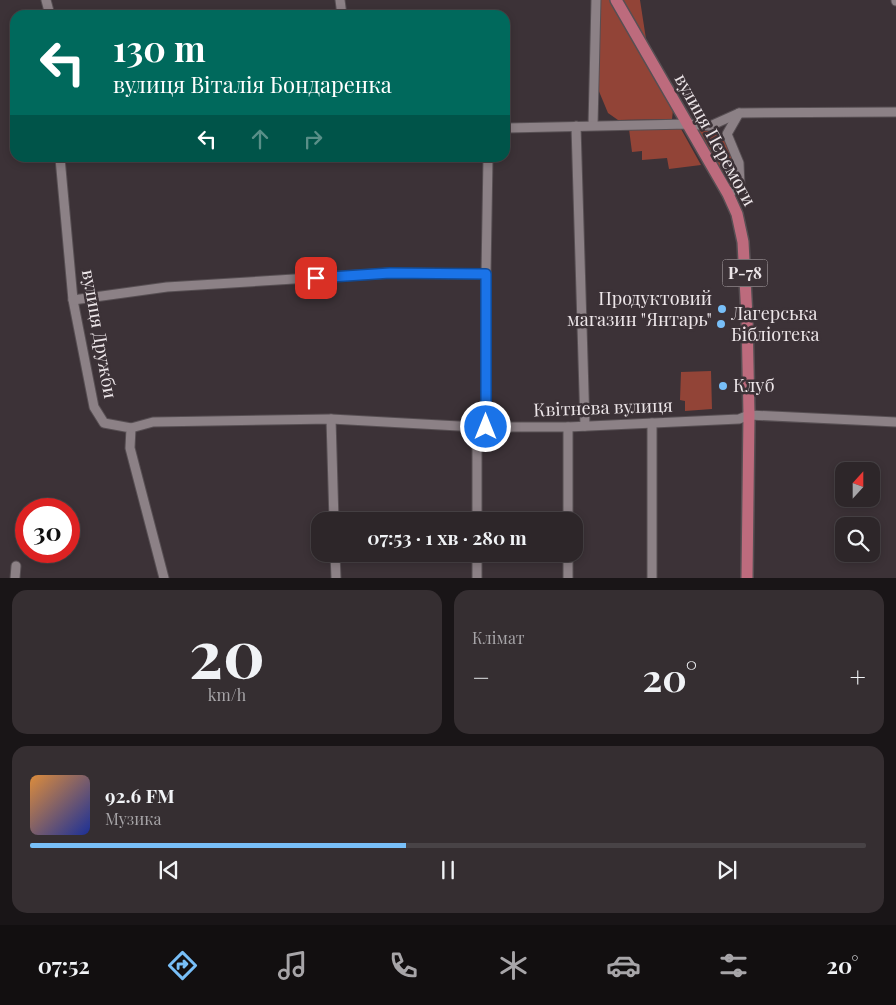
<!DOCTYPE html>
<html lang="uk">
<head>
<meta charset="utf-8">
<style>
	:root { --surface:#2d2629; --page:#352e31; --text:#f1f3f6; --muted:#a7a5a8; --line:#484346; --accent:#78bff8 }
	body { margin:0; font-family:"Playfair Display",serif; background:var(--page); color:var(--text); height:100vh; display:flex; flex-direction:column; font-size:19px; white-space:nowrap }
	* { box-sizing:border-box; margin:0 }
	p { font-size:16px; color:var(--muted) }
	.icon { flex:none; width:28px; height:28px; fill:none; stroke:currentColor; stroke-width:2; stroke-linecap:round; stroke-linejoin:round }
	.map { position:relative; height:578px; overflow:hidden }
	.details { display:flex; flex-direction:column; gap:12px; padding:12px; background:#191517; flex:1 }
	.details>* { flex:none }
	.top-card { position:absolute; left:10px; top:10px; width:500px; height:152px; border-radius:15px; box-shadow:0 2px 8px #0003,0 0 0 1px var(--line); background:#00695c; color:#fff; overflow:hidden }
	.needle { width:32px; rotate:21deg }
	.fabs { position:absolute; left:835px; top:462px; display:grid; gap:10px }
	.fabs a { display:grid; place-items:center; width:45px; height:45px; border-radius:10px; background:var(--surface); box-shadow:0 2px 8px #0003,0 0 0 1px var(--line); font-size:25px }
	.speed { position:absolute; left:15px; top:498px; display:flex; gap:10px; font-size:25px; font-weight:700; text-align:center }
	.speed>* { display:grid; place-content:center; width:65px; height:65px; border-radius:50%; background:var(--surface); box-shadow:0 2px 8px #0003,0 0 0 1px var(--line); line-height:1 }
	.speed .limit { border:8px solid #d22; background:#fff; color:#111 }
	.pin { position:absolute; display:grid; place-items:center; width:42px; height:42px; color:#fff; margin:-21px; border-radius:10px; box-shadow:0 2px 8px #0006 }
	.me { position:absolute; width:55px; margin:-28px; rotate:0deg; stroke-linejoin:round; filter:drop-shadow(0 0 4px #0008) }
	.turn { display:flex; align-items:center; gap:18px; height:105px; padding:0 20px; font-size:22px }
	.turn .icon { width:65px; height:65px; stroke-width:2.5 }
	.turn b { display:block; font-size:35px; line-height:42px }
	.lanes { display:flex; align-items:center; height:48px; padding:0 20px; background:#0003; justify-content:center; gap:25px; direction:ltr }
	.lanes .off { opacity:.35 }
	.big { font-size:38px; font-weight:700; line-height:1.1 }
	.details .widget { flex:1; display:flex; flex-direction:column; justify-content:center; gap:8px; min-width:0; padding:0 18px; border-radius:15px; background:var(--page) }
	.details .dial { align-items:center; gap:0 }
	.dial b { font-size:65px; line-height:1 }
	.song { display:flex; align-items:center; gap:15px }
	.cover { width:60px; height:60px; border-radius:8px; background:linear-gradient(135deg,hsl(30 70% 55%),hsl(230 70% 35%)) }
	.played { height:5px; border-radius:2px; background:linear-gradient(90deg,var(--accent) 45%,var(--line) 45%) }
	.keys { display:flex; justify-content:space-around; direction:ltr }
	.heat { display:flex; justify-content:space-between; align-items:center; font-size:28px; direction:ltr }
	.details .tiles { flex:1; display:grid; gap:12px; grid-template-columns:1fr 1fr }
	.widget:last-child { grid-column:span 2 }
	.trip { position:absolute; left:311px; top:512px; width:272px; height:50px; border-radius:15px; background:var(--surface); box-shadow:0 2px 8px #0003,0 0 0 1px var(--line); font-weight:700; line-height:50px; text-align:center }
	.tabs { display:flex; height:80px; justify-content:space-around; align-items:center; background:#120f10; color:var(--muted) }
	.tabs .icon { width:35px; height:35px }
	.tabs .selected { color:var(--accent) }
	.tabs b { font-size:22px; color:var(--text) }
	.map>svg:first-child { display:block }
	.green { fill:#924437 }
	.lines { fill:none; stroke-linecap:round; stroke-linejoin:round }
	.minor-casing { stroke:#574f53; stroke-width:11 }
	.major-casing { stroke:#574f53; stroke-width:14 }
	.minor { stroke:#8c8186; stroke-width:9 }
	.major { stroke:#bd6b7d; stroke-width:11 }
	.route-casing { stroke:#114b97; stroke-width:12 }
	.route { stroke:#1a73e8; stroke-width:9 }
	.poi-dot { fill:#78bff8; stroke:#3c3237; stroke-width:2 }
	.labels { text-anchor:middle; stroke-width:5; stroke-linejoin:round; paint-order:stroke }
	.shield { fill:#3c3237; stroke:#b7afb3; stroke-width:1 }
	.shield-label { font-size:16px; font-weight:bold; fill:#ece5e8 }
	.street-label { font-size:18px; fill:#ece5e8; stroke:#3c3237 }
	.poi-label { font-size:18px; fill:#ece5e8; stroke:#3c3237; text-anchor:start }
</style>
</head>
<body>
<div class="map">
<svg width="896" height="578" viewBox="0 0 896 578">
	<rect width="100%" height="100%" fill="#3c3237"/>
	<g class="green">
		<path d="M598,0H610L673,110L672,119L618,120L608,113L598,89Z"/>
		<path d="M621,0H640L646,39Z"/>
		<path d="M703,127L718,129C728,145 748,173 730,189L696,130Z"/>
		<path d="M629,129H681L701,165L669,169L667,158L642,160V151L632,152Z"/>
		<path d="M711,371L712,409L685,411V401L680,400L681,372Z"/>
	</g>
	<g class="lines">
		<defs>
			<g id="minor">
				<path d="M46,0L50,15"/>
				<path d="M340,0L342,15"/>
				<path d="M896,0V1"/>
				<path d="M593,125L596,0"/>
				<path d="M576,126L585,426"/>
				<path d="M505,128L688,124L710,126L739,113L896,112"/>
				<path d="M60,158L73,300L94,407L104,423L131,428L130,448L164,578"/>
				<path d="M728,194L740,186L739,163L727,134L739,113"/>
				<path d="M73,300L167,287L390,273L486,274"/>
				<path d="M331,419L334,521"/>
				<path d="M652,423V578"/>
				<path d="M477,427V521"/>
				<path d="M486,427V274L488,158"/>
				<path d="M131,428L153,422L331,419L477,427H568L739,419L749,415L896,422"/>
				<path d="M568,521V427"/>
				<path d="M335,554L336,578"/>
				<path d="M477,554V578"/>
				<path d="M15,578L16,566"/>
				<path d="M568,578V554"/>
			</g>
			<path id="major" d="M616,0L728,194L737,214L743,242L747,317L749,415L747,578"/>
		</defs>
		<use href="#minor" class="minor-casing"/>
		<use href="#major" class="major-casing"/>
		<use href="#minor" class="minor"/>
		<use href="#major" class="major"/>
	</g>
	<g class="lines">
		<defs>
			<path id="route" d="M316,278L390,273L486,274V427"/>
		</defs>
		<use href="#route" class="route-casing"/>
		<use href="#route" class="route"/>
	</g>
	<g class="poi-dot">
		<circle cx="722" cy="309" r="5"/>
		<circle cx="721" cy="324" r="5"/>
		<circle cx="723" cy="386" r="5"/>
	</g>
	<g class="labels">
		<rect class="shield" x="722.5" y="259.5" width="45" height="27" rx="4"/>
		<g class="shield-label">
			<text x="745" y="279">Р-78</text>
		</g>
		<g class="street-label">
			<text transform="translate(715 140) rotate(61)" y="6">вулиця Перемоги</text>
			<text transform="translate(99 334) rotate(80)" y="6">вулиця Дружби</text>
			<text transform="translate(603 408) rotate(-2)" y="6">Квітнева вулиця</text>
		</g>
		<g class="poi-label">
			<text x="712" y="305" text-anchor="end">Продуктовий<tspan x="712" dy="21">магазин "Янтарь"</tspan></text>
			<text x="731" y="320">Лагерська<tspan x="731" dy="21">Бібліотека</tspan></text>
			<text x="733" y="392">Клуб</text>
		</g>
	</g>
</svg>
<div class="fabs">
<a><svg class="needle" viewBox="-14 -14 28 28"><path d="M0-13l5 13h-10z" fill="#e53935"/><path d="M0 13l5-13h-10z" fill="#a7a5a8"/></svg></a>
<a><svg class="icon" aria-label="search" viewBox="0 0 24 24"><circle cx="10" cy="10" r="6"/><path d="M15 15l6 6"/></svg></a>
</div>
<div class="speed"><div class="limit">30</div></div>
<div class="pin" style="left:316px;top:278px;background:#d93025"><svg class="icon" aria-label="arrive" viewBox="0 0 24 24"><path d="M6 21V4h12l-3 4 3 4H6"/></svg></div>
<svg class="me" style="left:486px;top:427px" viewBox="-20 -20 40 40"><circle r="17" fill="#1a73e8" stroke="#fff" stroke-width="3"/><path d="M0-11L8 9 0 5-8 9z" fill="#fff"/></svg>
<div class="trip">07:53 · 1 хв · 280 m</div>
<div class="top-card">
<div class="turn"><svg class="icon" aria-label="left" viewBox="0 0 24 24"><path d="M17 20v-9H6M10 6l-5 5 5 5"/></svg><div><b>130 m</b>вулиця Віталія Бондаренка</div></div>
<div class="lanes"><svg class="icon" aria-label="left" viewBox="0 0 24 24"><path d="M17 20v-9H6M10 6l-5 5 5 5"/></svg><svg class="icon off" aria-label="ahead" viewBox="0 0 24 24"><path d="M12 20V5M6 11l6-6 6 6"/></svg><svg class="icon off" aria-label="right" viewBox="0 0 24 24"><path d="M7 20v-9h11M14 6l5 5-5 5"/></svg></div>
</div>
</div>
<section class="details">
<div class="tiles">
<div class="widget dial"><b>20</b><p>km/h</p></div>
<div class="widget"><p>Клімат</p>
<div class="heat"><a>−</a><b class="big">20°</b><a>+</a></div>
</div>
<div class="widget">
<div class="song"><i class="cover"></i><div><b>92.6 FM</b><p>Музика</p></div></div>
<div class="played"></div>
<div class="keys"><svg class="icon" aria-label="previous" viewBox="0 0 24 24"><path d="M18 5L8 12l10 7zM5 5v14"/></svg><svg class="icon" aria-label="pause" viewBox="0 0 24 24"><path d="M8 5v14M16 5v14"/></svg><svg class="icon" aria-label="next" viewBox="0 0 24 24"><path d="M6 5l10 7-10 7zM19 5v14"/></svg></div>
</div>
</div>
</section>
<nav class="tabs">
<b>07:52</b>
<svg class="icon selected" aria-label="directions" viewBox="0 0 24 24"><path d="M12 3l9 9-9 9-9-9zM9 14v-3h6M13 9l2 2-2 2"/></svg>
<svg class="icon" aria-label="music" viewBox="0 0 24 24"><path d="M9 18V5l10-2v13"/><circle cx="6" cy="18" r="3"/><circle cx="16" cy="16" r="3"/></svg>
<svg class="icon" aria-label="phone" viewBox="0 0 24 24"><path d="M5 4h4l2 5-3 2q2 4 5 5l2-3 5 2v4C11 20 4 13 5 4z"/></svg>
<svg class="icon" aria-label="climate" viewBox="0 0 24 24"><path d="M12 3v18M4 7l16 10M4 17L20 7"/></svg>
<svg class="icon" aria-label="car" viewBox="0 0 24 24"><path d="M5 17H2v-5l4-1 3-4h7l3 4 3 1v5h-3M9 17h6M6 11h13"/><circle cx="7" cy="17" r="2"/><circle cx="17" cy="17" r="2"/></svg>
<svg class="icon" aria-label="filters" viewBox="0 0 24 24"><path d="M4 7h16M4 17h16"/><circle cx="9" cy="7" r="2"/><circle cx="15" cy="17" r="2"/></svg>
<b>20°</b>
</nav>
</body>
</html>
